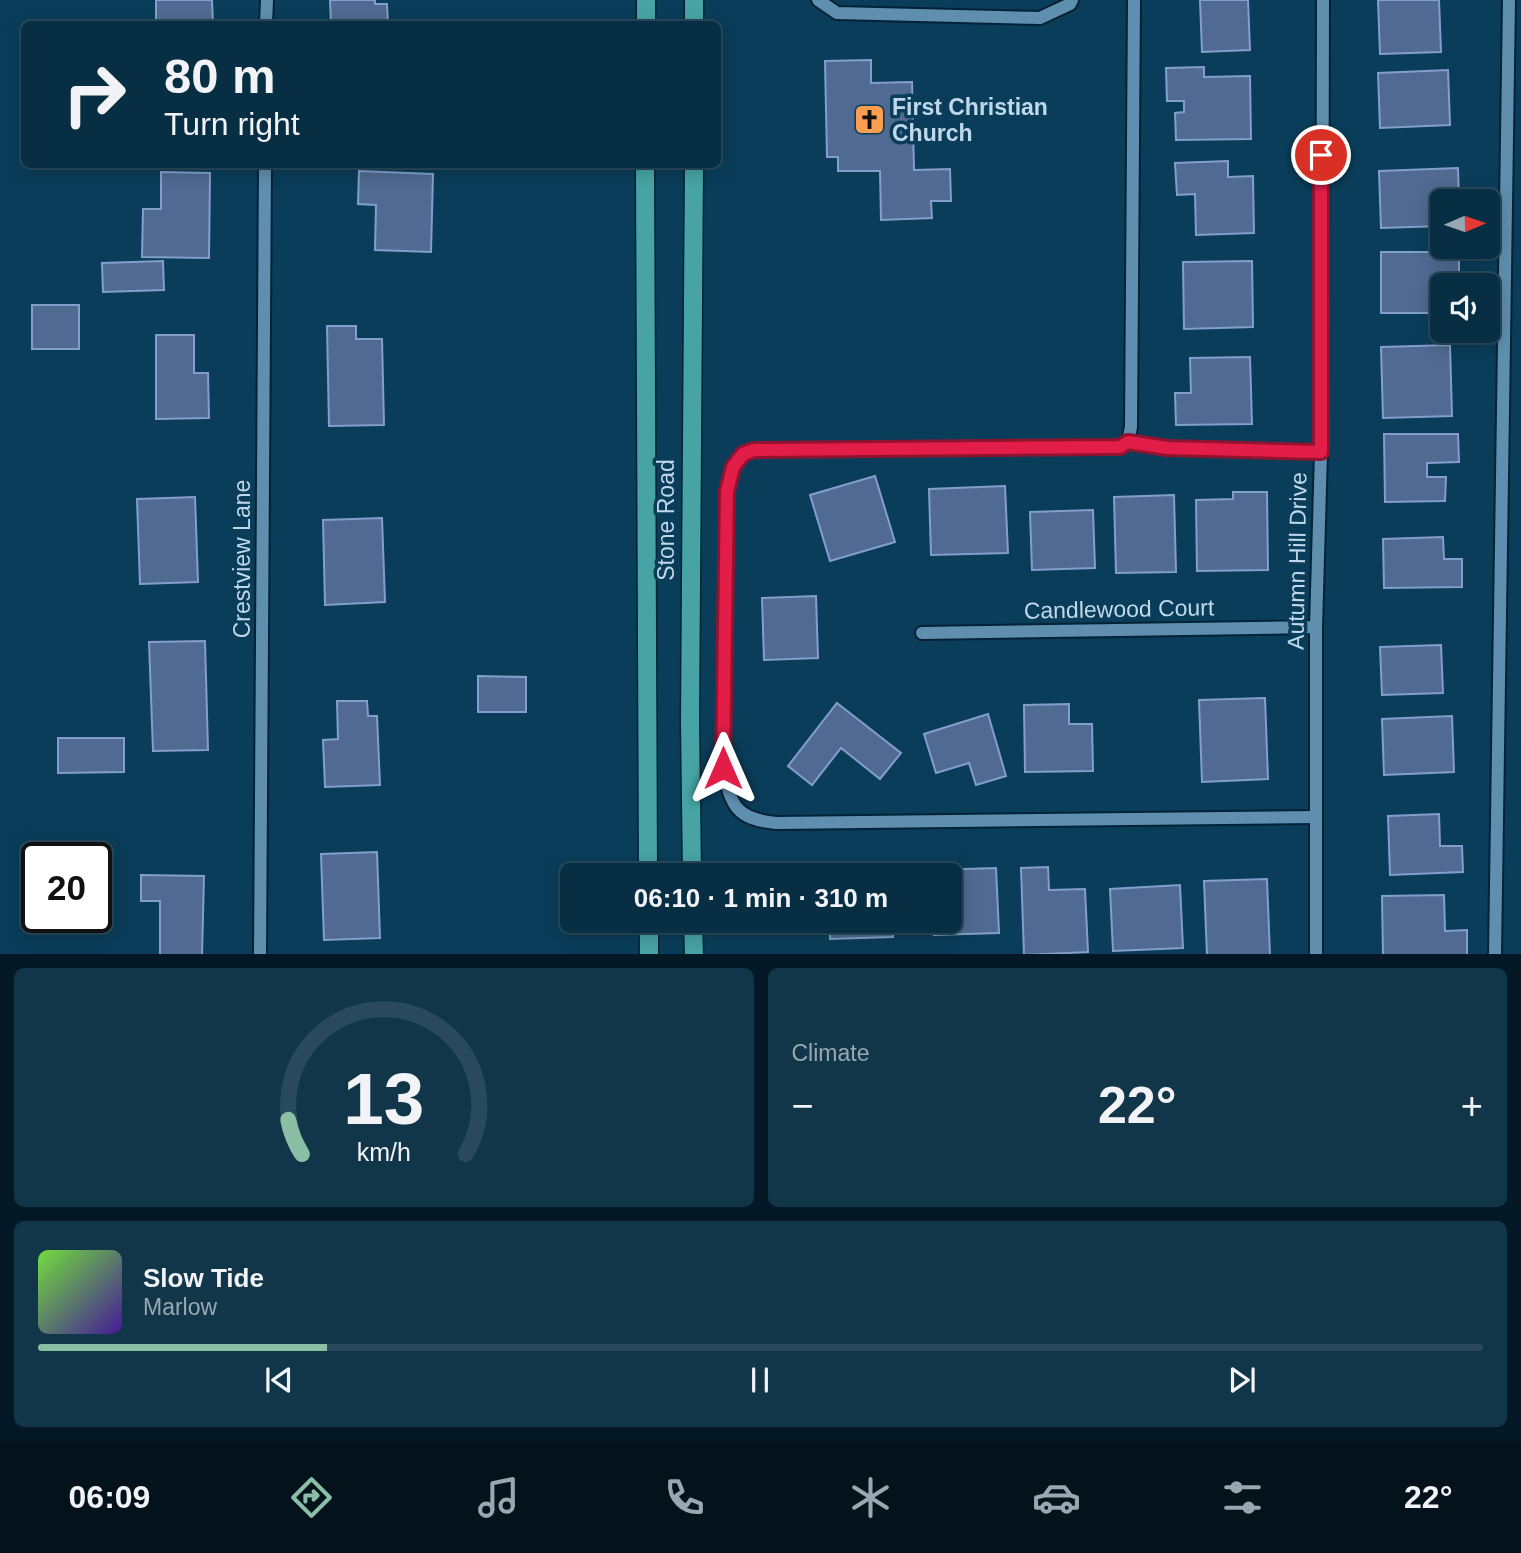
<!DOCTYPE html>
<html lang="en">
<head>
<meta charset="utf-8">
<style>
	:root { --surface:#082e43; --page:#11364a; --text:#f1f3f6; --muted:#98a8b2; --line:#294a5c; --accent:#8abfa5 }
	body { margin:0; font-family:Arial,sans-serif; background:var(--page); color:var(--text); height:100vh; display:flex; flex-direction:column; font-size:26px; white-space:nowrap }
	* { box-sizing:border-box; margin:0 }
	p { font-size:23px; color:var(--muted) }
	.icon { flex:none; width:38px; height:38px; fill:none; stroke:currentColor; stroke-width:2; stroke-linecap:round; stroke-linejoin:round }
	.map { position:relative; height:954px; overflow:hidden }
	.sheet { display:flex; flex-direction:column; gap:14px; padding:14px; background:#041925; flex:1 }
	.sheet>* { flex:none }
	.hud { position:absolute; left:21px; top:21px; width:700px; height:147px; border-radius:10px; box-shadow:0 4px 18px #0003,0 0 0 2px var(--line); background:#082e43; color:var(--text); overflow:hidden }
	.needle { width:46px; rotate:88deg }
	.buttons { position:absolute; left:1430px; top:189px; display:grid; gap:14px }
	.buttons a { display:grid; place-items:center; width:70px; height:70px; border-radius:10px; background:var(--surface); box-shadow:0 4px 18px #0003,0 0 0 2px var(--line); font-size:35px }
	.speed { position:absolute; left:21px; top:842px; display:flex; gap:14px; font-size:35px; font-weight:700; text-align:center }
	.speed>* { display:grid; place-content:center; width:91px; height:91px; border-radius:50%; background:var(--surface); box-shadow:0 4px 18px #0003,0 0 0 2px var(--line); line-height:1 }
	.speed .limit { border:4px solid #111; border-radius:10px; background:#fff; color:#111 }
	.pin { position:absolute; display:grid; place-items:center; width:60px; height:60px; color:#fff; margin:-30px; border:4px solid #fff; border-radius:50%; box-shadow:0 2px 7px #0007 }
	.me { position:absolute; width:77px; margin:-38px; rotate:0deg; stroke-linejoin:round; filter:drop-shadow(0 0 5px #0008) }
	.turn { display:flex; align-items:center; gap:24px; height:147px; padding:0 28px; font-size:32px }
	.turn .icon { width:91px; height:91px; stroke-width:2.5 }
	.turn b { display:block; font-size:49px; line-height:60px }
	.big { font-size:52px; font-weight:600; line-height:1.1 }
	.sheet .widget { flex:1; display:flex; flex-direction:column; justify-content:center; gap:10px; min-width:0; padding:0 24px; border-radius:10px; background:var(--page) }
	.sheet .dial { align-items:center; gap:0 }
	.dial svg { height:182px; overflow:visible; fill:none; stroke:var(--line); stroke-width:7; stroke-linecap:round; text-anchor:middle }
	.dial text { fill:var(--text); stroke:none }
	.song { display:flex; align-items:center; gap:21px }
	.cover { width:84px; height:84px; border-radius:10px; background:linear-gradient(135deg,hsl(100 70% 55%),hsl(260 70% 35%)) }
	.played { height:7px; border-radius:4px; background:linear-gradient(90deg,var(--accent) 20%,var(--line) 20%) }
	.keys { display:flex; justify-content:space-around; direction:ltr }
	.heat { display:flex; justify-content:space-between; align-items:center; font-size:38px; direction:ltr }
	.sheet .tiles { flex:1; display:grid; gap:14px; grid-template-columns:1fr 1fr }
	.widget:last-child { grid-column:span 2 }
	.trip { position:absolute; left:560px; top:863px; width:402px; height:70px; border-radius:10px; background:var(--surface); box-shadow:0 4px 18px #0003,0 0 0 2px var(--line); font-weight:600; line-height:70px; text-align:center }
	.tab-bar { display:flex; height:112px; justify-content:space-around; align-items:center; background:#03121b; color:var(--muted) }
	.tab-bar .icon { width:49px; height:49px }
	.tab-bar .current { color:var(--accent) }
	.tab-bar b { font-size:32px; color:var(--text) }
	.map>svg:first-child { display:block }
	.building { fill:#506a92; stroke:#839fc9; stroke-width:2 }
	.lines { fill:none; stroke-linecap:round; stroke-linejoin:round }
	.minor-casing { stroke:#002338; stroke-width:16 }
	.major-casing { stroke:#002338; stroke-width:21 }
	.minor { stroke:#5f8eae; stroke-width:12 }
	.major { stroke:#48a4a4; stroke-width:18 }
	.route-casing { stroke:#92132f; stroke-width:18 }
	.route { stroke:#e11d48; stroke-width:12 }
	.labels { text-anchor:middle; stroke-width:7; stroke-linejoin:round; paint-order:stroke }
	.poi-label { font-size:23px; font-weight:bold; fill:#c0d8ea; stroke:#0a3d59; text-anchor:start }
	.street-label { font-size:23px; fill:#c0d8ea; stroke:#0a3d59 }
</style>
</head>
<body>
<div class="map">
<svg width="1521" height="955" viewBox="0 0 1521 955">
	<rect width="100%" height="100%" fill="#0a3d59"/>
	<g class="building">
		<path d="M156,0H212L213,24H156Z"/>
		<path d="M330,0H375V4H387L388,24H331Z"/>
		<path d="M1200,0H1248L1250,50L1202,52Z"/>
		<path d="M1378,0H1439L1441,52L1380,54Z"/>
		<path d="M871,60V83L912,82L914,170L950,169L951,201H931L932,218L881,220L880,171H838V157H827L825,61Z"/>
		<path d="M1204,67V77L1250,76L1251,139L1176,140L1175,113L1184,112V101H1167L1166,68Z"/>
		<path d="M1448,70L1450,125L1380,128L1378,73Z"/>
		<path d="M1228,161V177L1253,176L1254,233L1196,235L1195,194L1177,195L1175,163Z"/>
		<path d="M1458,168L1459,201H1442V226L1381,228L1379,171Z"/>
		<path d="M359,171L433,174L431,252L375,250L376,205L358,204Z"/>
		<path d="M161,172L210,173L209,258L142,257L143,209H161Z"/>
		<path d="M1381,252H1459V285H1442V313H1381Z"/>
		<path d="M163,261L164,290L103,292L102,263Z"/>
		<path d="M1252,261L1253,327L1184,329L1183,262Z"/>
		<rect x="32" y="305" width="47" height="44"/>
		<path d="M327,326H356V339H382L384,425L329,426Z"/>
		<path d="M156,335H194V373H208L209,418L156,419Z"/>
		<path d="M1450,345L1452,416L1383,418L1381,347Z"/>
		<path d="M1250,357L1252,424L1176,425L1175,393H1191L1190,358Z"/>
		<path d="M1384,434H1458L1459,462L1427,463V477H1446L1445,501L1385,502Z"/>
		<path d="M875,476L895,542L830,561L810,495Z"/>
		<path d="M1005,486L1008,553L931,555L929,489Z"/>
		<path d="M1233,492H1267L1268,570L1197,571L1196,500L1233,499Z"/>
		<path d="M1174,495L1176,572L1116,573L1114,497Z"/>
		<path d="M195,497L198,582L140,584L137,499Z"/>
		<path d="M1093,510L1095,568L1032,570L1030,512Z"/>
		<path d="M382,518L385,602L325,605L323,520Z"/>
		<path d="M1443,537L1444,559H1462V587L1384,588L1383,539Z"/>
		<path d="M816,596L818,658L764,660L762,598Z"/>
		<path d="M205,641L208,750L153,751L149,642Z"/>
		<path d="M1441,645L1443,693L1382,695L1380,647Z"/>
		<path d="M478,676L526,677V712H478Z"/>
		<path d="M1265,698L1268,779L1202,782L1199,700Z"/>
		<path d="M337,701H367L368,716H377L380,785L325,787L323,740L338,739Z"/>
		<path d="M837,703L901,753L880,779L841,748L812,785L788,766Z"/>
		<path d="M1069,704V724H1092L1093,771L1025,772L1024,705Z"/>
		<path d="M988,714L1006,776L976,785L969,763L936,773L924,734Z"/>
		<path d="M1452,716L1454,772L1384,775L1382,719Z"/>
		<path d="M58,738H124V772L58,773Z"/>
		<path d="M1439,814L1440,846H1462L1463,872L1390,875L1388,816Z"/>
		<path d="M377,852L380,938L324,940L321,854Z"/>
		<path d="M810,863V875H740L739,864Z"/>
		<path d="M1048,867L1049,890L1085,889L1088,952L1024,955L1021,868Z"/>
		<path d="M996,868L999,933L934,935V920H950V875H932V870Z"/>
		<path d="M904,869V875H872V871Z"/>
		<path d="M141,875L204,876L202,955H160V901H141Z"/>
		<path d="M1267,879L1270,955H1207L1204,881Z"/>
		<path d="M1180,885L1183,948L1113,951L1110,889Z"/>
		<path d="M1444,895L1445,931L1467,930V955H1383L1382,896Z"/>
		<path d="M741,920H811V925L741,927Z"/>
		<path d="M830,920H893V937L830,939Z"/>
	</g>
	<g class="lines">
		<defs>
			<g id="minor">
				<path d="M818,0L837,13L1040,18L1070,4L1072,0"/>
				<path d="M1134,0L1131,427L1128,442L1120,447L754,450L743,454L733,467L727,491L723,768C731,806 736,819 776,823L1316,817"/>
				<path d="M266,24L267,0"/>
				<path d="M1128,442L1167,448L1321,452"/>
				<path d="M922,633L1316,627"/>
				<path d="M260,955L265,164"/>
				<path d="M1316,955V627L1322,418L1323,0"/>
				<path d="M1495,955L1509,0"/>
			</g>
			<g id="major">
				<path d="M646,24V0"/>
				<path d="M694,24V0"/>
				<path d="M645,164L648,875"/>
				<path d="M692,875L690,722L694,164"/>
				<path d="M649,920V955"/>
				<path d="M693,920L694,955"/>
			</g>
		</defs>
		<use href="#minor" class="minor-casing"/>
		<use href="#major" class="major-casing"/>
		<use href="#minor" class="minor"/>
		<use href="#major" class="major"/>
	</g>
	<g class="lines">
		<defs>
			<path id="route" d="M723,768L727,491L733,467L743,454L754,450L1120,447L1128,442L1167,448L1321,452V155"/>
		</defs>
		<use href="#route" class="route-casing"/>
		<use href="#route" class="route"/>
	</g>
	<defs>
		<symbol id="church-square" viewBox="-11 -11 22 22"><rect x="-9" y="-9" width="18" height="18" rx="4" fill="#fb9e50" stroke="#0a3d59"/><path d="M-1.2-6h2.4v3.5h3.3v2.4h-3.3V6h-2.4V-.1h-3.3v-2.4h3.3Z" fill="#111"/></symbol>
	</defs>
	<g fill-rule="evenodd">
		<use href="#church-square" x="852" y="102" width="35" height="35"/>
	</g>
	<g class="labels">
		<g class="poi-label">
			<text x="892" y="115">First Christian<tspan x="892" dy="26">Church</tspan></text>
		</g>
		<g class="street-label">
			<text transform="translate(666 520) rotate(-90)" y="8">Stone Road</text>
			<text transform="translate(242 559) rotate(-90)" y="8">Crestview Lane</text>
			<text transform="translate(1297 561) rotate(-89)" y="8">Autumn Hill Drive</text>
			<text transform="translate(1119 609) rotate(-1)" y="8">Candlewood Court</text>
		</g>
	</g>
</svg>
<div class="buttons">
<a><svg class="needle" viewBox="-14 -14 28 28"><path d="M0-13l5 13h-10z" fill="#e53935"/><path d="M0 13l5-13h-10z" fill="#98a8b2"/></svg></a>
<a><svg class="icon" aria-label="sound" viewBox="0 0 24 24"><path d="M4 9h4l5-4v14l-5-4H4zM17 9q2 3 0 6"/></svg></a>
</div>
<div class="speed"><div class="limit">20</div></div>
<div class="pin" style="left:1321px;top:155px;background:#d93025"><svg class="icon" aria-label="arrive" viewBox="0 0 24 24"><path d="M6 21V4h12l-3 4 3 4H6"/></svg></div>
<svg class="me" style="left:723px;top:768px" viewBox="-20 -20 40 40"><path d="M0-17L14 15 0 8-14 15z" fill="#e11d48" stroke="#fff" stroke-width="4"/></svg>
<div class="trip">06:10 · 1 min · 310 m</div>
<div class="hud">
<div class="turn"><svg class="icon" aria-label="right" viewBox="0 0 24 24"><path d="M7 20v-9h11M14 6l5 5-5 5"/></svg><div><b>80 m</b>Turn right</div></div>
</div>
</div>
<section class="sheet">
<div class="tiles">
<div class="widget dial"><svg viewBox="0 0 100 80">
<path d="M14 69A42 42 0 1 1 86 69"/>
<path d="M14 69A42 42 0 0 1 8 54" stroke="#8abfa5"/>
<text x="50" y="56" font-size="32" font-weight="700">13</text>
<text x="50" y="72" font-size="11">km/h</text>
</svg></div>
<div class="widget"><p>Climate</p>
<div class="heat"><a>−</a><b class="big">22°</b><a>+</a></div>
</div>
<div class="widget">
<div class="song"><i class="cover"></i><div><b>Slow Tide</b><p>Marlow</p></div></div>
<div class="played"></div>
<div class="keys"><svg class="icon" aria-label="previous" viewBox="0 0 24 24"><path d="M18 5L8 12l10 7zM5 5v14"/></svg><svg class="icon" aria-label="pause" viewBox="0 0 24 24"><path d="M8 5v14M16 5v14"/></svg><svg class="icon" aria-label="next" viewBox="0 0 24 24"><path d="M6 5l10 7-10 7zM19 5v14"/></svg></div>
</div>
</div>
</section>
<nav class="tab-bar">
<b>06:09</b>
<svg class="icon current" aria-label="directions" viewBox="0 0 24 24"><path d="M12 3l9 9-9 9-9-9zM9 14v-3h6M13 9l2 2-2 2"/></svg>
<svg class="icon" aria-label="music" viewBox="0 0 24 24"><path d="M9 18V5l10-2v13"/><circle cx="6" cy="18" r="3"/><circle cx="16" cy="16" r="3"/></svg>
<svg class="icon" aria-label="phone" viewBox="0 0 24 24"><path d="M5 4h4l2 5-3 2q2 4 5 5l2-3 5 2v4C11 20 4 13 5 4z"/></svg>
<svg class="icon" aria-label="climate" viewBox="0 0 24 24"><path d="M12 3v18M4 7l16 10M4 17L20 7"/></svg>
<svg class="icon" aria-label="car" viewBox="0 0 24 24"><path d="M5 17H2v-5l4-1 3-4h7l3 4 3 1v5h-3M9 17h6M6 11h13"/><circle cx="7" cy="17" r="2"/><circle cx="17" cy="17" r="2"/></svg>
<svg class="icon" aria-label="filters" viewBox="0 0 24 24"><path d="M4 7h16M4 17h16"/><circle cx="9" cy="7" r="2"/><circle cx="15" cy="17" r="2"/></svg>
<b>22°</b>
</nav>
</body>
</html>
